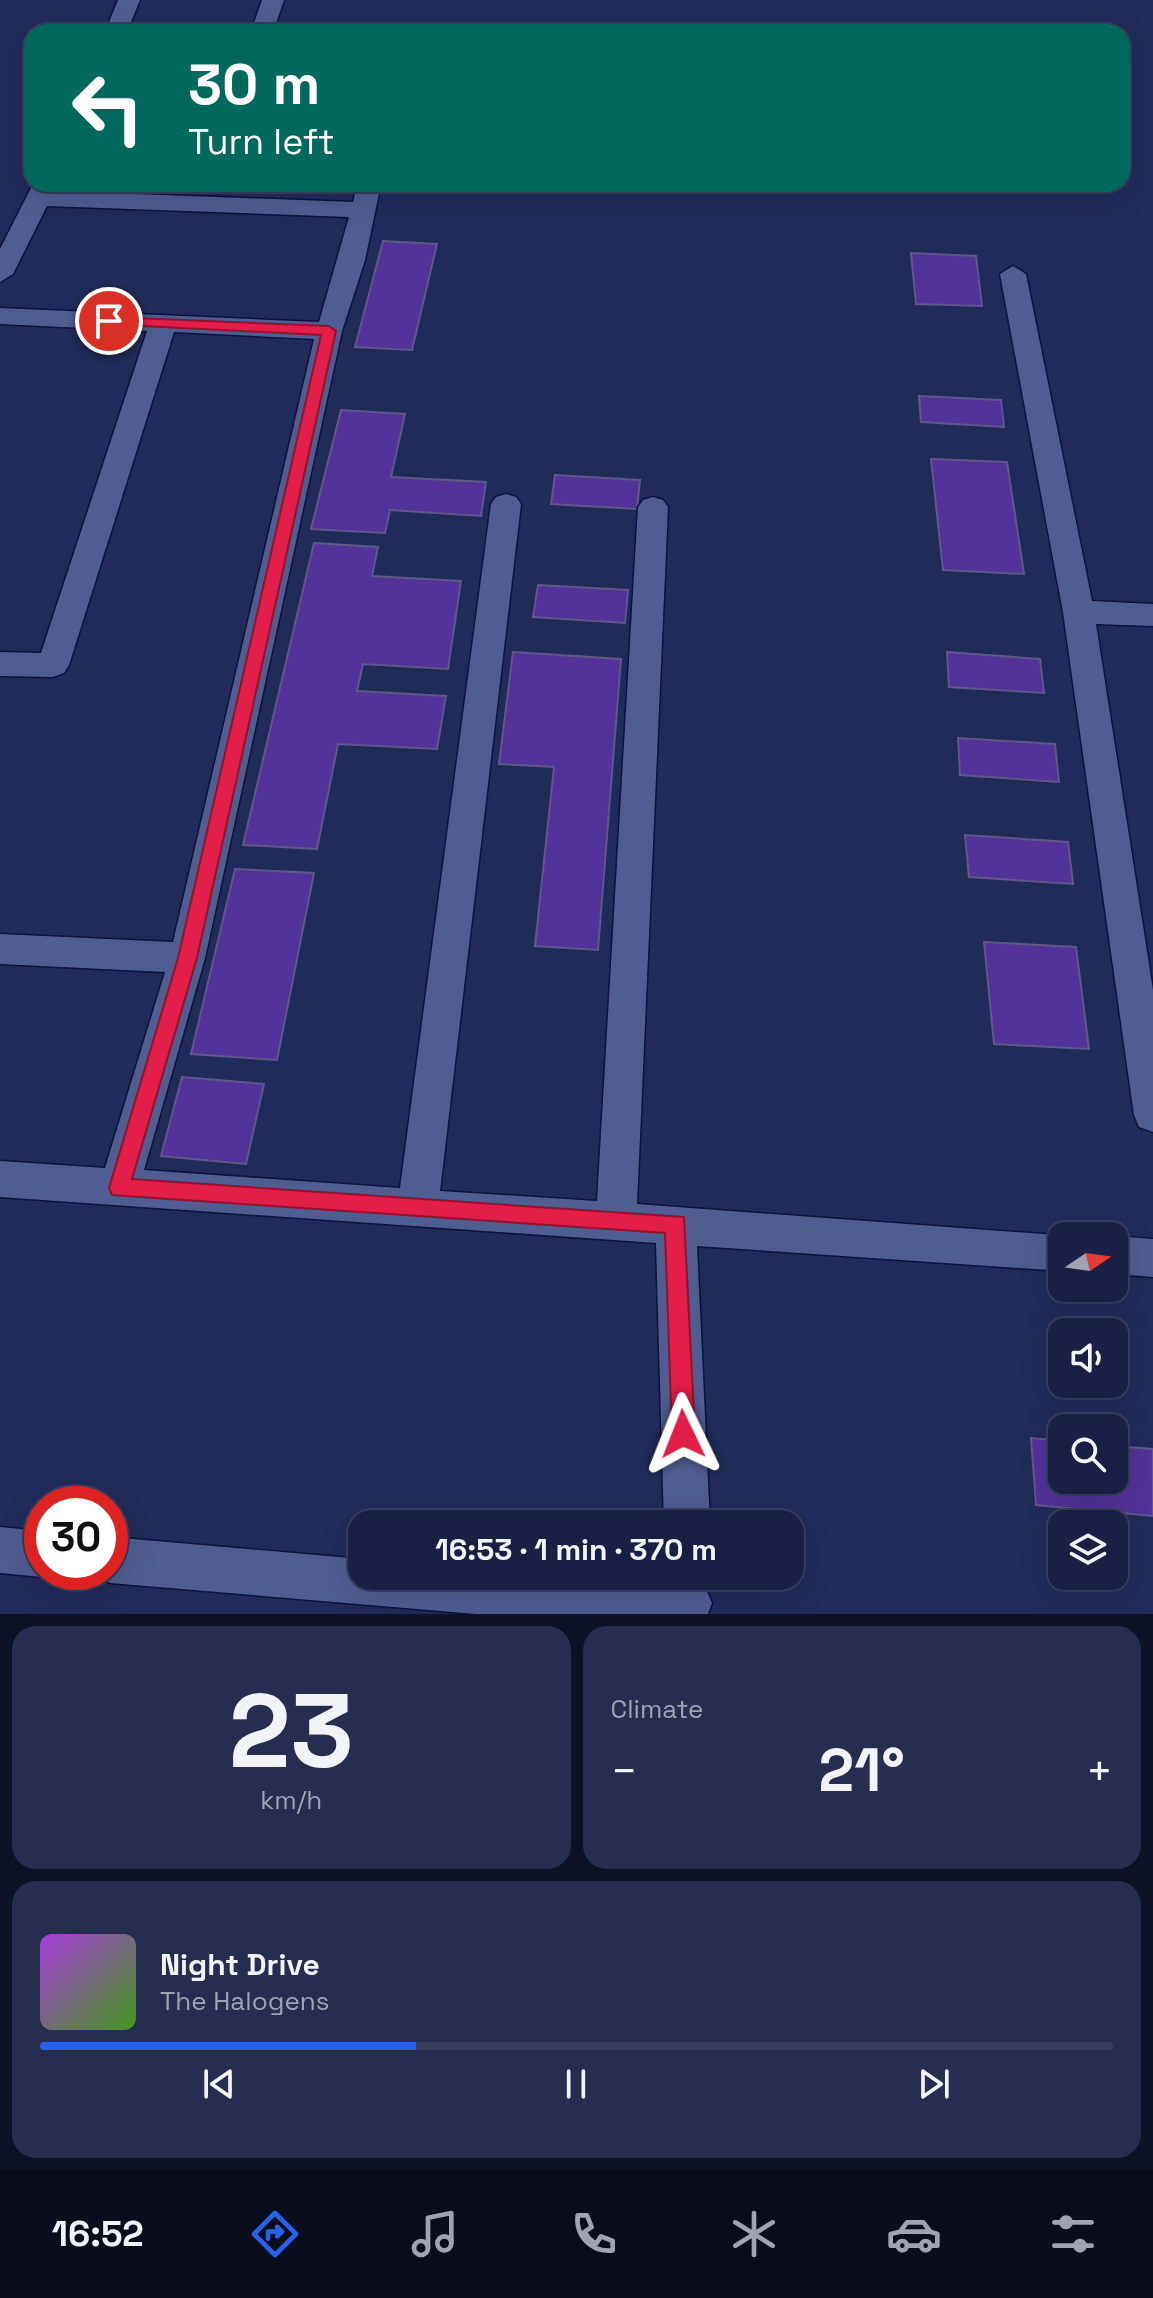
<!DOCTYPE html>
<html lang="en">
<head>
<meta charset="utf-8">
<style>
	:root { --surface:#192043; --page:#262d4e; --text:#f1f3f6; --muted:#9fa3b2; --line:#373e5c; --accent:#2563eb }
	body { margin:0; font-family:"Space Grotesk",sans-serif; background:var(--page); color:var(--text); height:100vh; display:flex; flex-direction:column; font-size:30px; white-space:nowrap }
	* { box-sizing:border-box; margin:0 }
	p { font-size:26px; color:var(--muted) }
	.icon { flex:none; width:44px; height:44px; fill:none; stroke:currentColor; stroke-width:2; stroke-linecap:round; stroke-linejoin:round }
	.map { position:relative; height:1614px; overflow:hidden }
	.sheet { display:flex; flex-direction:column; gap:12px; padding:12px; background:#0e1225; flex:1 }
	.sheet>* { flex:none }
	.hud { position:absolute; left:24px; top:24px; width:1106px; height:168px; border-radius:24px; box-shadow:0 8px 32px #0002,0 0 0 2px var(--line); background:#00695c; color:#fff; overflow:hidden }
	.needle { width:52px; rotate:77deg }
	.tools { position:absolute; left:1048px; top:1222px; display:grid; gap:16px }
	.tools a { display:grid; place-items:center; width:80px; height:80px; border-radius:16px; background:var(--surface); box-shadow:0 8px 32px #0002,0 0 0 2px var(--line); font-size:40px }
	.speed { position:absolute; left:24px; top:1486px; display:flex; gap:16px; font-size:40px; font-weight:700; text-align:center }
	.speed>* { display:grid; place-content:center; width:104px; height:104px; border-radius:50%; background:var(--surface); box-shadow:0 8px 32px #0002,0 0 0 2px var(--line); line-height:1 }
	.speed .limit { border:12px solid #d22; background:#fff; color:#111 }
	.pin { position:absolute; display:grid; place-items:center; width:68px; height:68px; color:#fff; margin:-34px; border:4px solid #fff; border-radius:50%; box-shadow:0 2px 8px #0007 }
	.me { position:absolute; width:88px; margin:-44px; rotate:358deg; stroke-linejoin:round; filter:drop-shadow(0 0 6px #0008) }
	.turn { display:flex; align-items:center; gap:28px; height:168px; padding:0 32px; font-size:36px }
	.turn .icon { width:104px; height:104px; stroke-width:2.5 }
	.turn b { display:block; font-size:56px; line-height:68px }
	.big { font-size:60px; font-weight:700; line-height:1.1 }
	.sheet .tile { flex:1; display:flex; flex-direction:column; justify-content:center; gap:12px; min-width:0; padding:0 28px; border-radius:24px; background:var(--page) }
	.sheet .dial { align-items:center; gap:0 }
	.dial b { font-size:104px; line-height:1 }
	.song { display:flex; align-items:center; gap:24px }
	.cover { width:96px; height:96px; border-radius:12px; background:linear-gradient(135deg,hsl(280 70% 55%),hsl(100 70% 35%)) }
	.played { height:8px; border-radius:4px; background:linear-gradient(90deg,var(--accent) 35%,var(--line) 35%) }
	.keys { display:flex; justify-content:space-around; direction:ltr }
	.heat { display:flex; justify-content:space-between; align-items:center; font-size:44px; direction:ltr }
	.sheet .tiles { flex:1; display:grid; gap:12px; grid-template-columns:1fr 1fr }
	.tile:last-child { grid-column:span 2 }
	.trip { position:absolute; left:348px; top:1510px; width:456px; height:80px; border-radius:24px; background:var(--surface); box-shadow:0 8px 32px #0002,0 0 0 2px var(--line); font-weight:700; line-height:80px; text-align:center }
	.tabs { display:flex; height:128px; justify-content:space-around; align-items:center; background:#0a0d1b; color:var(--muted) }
	.tabs .icon { width:56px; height:56px }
	.tabs .current { color:var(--accent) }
	.tabs b { font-size:36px; color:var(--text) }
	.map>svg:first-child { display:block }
	.building { fill:#52339a; stroke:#61578c; stroke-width:2 }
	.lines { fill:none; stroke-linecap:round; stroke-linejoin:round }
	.street-casing { stroke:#0c113d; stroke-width:3 }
	.street { fill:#505d90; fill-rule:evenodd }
	.route { fill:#e11d48; stroke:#92132f; stroke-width:2 }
</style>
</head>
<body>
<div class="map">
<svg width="1153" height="1614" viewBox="0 0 1153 1614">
	<rect width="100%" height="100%" fill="#212b59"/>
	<g class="building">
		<path d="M383,241L437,244L412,350L355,347Z"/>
		<path d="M911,253L976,256L982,306L916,304Z"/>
		<path d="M919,396L1001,400L1004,427L921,422Z"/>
		<path d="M341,410L405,414L391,477L486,482L481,516L390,510L385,533L311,529Z"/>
		<path d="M931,459L1007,462L1024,574L943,570Z"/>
		<path d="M555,475L640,480L637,509L551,504Z"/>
		<path d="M314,543L378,547L372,576L461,581L448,669L363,664L357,691L446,696L437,749L338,744L317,849L243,845Z"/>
		<path d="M538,585L628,590L625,623L533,617Z"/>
		<path d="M513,652L621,659L598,950L535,946L554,767L499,764Z"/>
		<path d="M947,652L1040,659L1044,693L949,687Z"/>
		<path d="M958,738L1055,744L1059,782L960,775Z"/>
		<path d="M965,835L1068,842L1073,884L969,877Z"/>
		<path d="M235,869L314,873L277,1060L191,1054Z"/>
		<path d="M984,942L1076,947L1089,1049L994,1044Z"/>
		<path d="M182,1077L264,1084L246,1164L161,1156Z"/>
		<path d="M1031,1438L1062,1441V1480H1114V1446L1153,1449V1516L1036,1505Z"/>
	</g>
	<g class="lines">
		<defs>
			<g id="street">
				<path d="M118,0H140L127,32H105Z"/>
				<path d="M262,0H284L273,32H251Z"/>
				<path d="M33,184H57L54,191L353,202L357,184H381L365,260L342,331L205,958L144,1170L400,1188L491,504L496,497L506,494L516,497L521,504L440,1191L597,1201L638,507L643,500L653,497L663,500L668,507L637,1204L1070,1236H1062V1271L697,1246L710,1524H664L656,1243L0,1197V1161L105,1168L165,972L0,964V934L173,942L314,339L174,332L69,665L64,673L53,677L0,676V652L41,653L147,331L0,324V308L319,322L349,217L47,206L13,274L0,282V249Z"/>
				<path d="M1013,266L1026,274L1092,601L1153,604V626L1096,624L1153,990V1132L1139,1127L1134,1115L1063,612L1000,274Z"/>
				<path d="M1113,1236H1114L1153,1239V1277L1114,1274Z"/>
				<path d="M0,1527L42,1531V1572H53L42,1577L0,1573Z"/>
				<path d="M110,1537L362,1559V1576H619L689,1580L705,1587L712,1603L708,1614H476L110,1583L92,1572H110Z"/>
			</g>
		</defs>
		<use href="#street" class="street-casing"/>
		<use href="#street" class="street"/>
	</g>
	<path class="route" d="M109,317L329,326L336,331L197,958L132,1179L684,1217L695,1434L692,1442L683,1446L675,1442L672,1434L665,1233L112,1195L109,1188L178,958L321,335L104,324V318Z"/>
</svg>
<div class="tools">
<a><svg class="needle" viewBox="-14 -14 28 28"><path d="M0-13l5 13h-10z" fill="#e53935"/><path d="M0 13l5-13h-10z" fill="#9fa3b2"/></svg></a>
<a><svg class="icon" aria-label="sound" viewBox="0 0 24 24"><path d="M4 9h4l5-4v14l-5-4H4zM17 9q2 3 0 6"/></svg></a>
<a><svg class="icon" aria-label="search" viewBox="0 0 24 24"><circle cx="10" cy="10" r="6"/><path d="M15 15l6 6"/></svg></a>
<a><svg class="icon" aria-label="layers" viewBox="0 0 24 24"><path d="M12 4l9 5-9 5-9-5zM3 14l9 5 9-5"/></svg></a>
</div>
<div class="speed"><div class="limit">30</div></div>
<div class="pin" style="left:109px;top:321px;background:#d93025"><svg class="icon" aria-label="arrive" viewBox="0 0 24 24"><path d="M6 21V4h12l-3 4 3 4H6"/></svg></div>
<svg class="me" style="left:683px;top:1434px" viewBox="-20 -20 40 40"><path d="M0-17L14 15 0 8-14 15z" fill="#e11d48" stroke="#fff" stroke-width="4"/></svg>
<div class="trip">16:53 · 1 min · 370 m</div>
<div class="hud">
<div class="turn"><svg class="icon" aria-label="left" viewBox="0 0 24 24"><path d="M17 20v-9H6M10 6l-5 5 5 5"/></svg><div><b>30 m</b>Turn left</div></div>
</div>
</div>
<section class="sheet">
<div class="tiles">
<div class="tile dial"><b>23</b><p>km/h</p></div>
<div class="tile"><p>Climate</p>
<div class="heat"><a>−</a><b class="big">21°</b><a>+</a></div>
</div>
<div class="tile">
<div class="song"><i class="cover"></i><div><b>Night Drive</b><p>The Halogens</p></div></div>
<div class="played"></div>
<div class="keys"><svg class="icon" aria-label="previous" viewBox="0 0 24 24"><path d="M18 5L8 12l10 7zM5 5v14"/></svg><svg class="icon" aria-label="pause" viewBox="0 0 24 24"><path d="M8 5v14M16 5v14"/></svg><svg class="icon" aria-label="next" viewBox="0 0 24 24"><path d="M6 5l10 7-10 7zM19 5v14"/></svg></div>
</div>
</div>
</section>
<nav class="tabs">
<b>16:52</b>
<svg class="icon current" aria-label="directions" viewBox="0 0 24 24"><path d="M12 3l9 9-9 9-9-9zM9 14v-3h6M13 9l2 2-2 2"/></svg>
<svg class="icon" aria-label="music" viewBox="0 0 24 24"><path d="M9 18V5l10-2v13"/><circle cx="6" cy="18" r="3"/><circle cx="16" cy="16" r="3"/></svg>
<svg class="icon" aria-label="phone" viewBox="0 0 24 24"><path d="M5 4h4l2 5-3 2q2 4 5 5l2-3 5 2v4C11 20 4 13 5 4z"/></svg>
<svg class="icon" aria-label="climate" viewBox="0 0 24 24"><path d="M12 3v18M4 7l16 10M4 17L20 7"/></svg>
<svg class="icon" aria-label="car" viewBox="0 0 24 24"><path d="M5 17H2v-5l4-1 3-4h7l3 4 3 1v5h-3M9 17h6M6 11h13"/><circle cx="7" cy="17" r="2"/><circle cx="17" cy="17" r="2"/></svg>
<svg class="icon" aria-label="filters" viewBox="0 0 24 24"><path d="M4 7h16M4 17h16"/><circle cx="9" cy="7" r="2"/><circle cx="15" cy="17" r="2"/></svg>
</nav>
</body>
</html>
